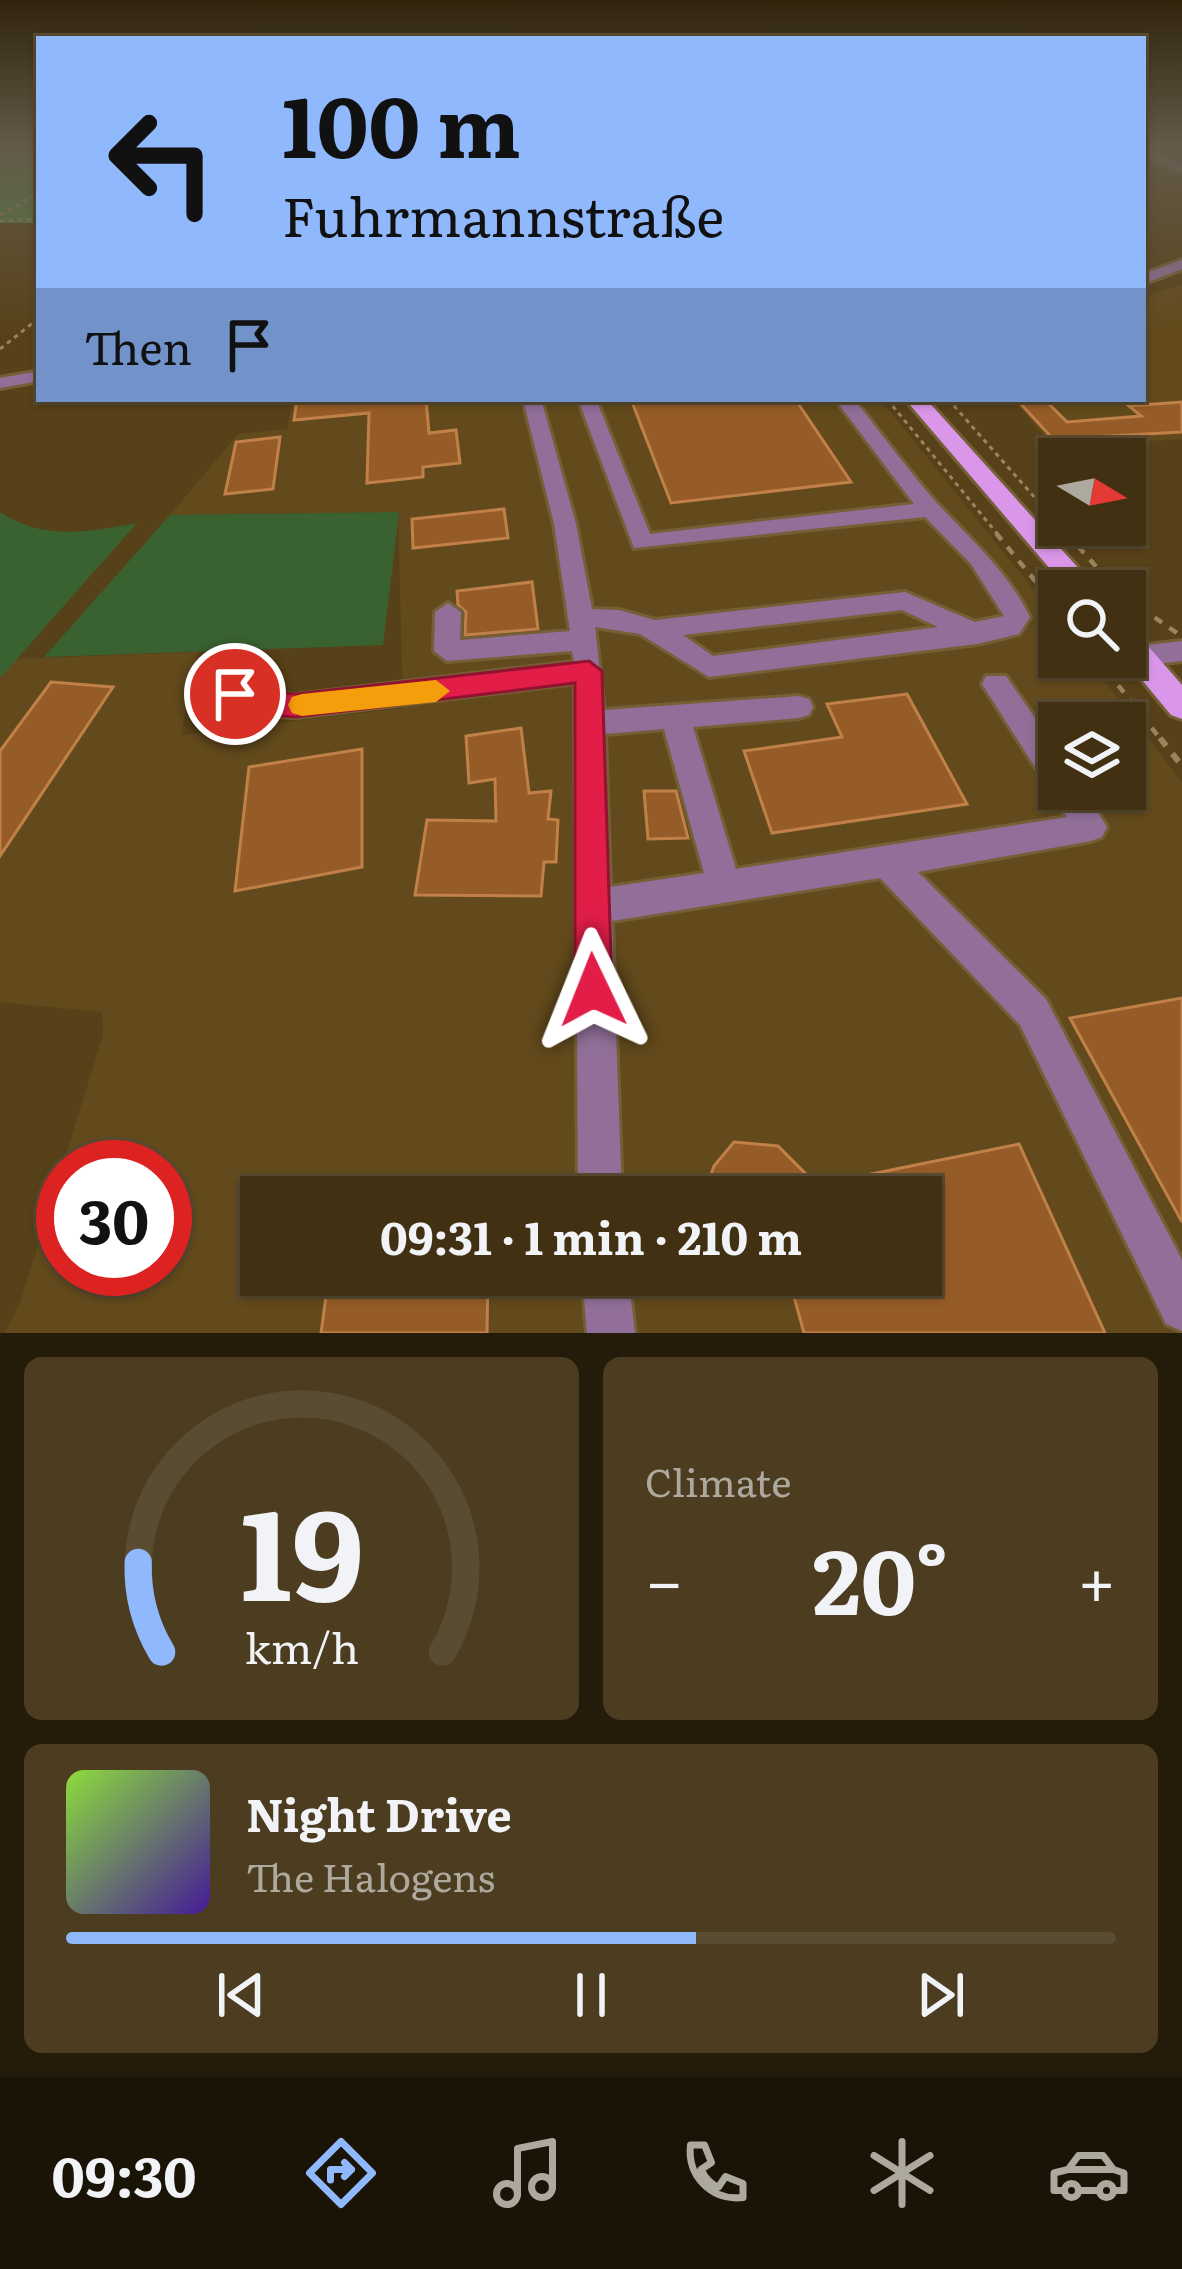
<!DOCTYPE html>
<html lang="en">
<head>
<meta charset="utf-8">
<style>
	:root { --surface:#413112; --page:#4c3d20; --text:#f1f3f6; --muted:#aea99f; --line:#5a4c32; --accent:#8fb8fd }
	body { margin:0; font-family:Literata,serif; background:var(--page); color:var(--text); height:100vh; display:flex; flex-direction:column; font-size:45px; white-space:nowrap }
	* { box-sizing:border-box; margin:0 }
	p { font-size:39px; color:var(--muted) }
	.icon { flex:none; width:66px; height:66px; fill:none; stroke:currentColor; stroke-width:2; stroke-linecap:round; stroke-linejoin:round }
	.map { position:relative; height:1333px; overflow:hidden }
	.drawer { display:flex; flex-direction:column; gap:24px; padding:24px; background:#241b0a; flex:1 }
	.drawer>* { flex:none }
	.guide { position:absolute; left:36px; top:36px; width:1110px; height:366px; border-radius:0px; box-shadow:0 3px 9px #0004,0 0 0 3px var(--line); background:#8fb8fd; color:#111; overflow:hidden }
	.needle { width:78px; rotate:100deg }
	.tools { position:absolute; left:1038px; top:438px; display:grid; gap:24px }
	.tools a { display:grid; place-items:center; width:108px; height:108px; border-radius:0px; background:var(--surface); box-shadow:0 3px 9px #0004,0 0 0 3px var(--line); font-size:60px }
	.speed { position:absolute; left:36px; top:1140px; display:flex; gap:24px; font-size:60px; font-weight:700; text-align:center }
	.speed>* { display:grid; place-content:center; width:156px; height:156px; border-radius:50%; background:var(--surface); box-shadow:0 3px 9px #0004,0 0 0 3px var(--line); line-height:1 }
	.speed .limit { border:18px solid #d22; background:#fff; color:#111 }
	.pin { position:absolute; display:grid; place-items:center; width:102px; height:102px; color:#fff; margin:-51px; border:6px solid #fff; border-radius:50%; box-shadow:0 3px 12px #0007 }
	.me { position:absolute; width:132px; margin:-66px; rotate:358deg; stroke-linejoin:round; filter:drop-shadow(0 0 9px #0008) }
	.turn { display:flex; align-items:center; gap:42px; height:252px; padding:0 48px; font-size:54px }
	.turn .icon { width:156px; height:156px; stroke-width:2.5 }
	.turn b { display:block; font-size:84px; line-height:102px }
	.then { display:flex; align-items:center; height:114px; padding:0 48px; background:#0003; gap:24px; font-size:45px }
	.big { font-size:90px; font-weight:700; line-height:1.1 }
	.drawer .widget { flex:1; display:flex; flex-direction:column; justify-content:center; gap:18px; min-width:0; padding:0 42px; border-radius:18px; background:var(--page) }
	.drawer .dial { align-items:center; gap:0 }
	.dial svg { height:312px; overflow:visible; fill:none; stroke:var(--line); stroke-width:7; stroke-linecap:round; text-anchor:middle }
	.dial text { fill:var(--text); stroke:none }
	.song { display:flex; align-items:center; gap:36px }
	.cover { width:144px; height:144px; border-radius:18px; background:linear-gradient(135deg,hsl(90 70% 55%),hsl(260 70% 35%)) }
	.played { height:12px; border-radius:6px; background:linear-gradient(90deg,var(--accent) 60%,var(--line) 60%) }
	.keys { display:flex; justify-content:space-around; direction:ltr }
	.heat { display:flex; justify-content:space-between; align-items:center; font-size:66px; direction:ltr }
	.drawer .tiles { flex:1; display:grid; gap:24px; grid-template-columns:1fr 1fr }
	.widget:last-child { grid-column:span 2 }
	.trip { position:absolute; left:240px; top:1176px; width:702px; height:120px; border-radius:0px; background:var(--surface); box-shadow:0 3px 9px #0004,0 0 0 3px var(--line); font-weight:700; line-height:120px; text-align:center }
	.dock { display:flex; height:192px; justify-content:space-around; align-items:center; background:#1a1407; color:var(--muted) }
	.dock .icon { width:84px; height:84px }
	.dock .current { color:var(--accent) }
	.dock b { font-size:54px; color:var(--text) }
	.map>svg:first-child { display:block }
	.built { fill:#634a1c; fill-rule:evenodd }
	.green { fill:#3a6231 }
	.forest { fill:#4f7f45 }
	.building { fill:#965c27; stroke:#c08048; stroke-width:3 }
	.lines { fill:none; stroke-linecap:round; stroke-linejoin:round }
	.minor-casing { stroke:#755f37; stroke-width:6 }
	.major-casing { stroke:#755f37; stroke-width:6 }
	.path-far2 { stroke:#9b855f; stroke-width:3; stroke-dasharray:4.5 4.5; stroke-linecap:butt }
	.path-far1 { stroke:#9b855f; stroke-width:4.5; stroke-dasharray:9 9; stroke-linecap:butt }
	.path { stroke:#9b855f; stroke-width:6; stroke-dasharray:10 10; stroke-linecap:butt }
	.minor { fill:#916f98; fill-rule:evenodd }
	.major { fill:#da96e9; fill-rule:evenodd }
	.route { fill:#e11d48; stroke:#92132f; stroke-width:3 }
	.slow { fill:#f59e0b }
</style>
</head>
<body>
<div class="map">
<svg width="1182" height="1333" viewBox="0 0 1182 1333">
	<rect width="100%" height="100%" fill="#574118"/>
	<g class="built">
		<path d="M1182,284V439L1055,447L1011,399H1143V297Z"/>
		<path d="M293,399H880L1059,621V657H1086L1182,782V1333H4L20,1303L103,1035L102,1012L0,1002V678L15,659L198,652L181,735L403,708L398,512L170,515L238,434L287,429ZM1059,723H1125V789H1059ZM63,1167H165V1269H63ZM261,1197H921V1275H261Z"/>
	</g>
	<g class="green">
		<path d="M0,512C42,541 90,532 137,523L0,678Z"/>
		<path d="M399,512L383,645L44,657L170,515Z"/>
	</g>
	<rect class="forest" x="0" y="148" width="39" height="75"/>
	<g class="building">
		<path d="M297,399H426L429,433L456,430L460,463L423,467V477L367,483L369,413L294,420Z"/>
		<path d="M663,399H795L851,482L671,503L632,402Z"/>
		<path d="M1046,401L1067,422L1141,416L1129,406L1182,402V432L1053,439L1020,403Z"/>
		<path d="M280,437L273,489L225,494L236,442Z"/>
		<path d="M504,509L508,538L413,548L412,519Z"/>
		<path d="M532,582L538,629L465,635L466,612L458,605L457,591Z"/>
		<path d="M51,682L113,687L0,856V751Z"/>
		<path d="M907,694L967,804L772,833L744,751L842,737L827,704Z"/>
		<path d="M521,728L529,793L551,791L548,819L558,820L556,862H544L541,896L415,895L427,820L496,821L495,779L469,783L466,736Z"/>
		<path d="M362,749V867L235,891L249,767Z"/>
		<path d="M644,791H676L688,838L648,839Z"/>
		<path d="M1182,998V1222L1070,1018Z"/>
		<path d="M734,1142L778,1146L817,1185L1019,1144L1105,1333H804L788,1275H921V1197H703L714,1166Z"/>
		<path d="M329,1275H488L487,1333H321Z"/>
	</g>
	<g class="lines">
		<defs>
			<g id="minor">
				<path d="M1143,150L1182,164V172L1143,157Z"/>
				<path d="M1182,260V269L1143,284V274Z"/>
				<path d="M39,371V381L0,388V378Z"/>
				<path d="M523,399H541L576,524L592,609L619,610L655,620L905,592L975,622L1004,616L971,564L925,517L634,548L578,399H596L650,534L914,504L835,399H854C881,433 907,469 936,502C971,540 1006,569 1030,617L1019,634L977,644L709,677L640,634L595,627L604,710L799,696L809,699L813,707L809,715L799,718L693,727L736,869L1067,817L982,684L986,676H1006L1059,753V789H1083L1107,827L1102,837L1091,841L918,872L1046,999L1182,1260V1331L1166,1324L1020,1025L880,878L612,921L622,1197H578L575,683L296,717L264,715L225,702L221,694L225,686C239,682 277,694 296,695L574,662L572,651L447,661L434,651L435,612L448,603L461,612L460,640L570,631L554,524ZM902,610L938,627L713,656L683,635ZM664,729L704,873L610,887L605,734Z"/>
				<path d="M1182,641V661L1139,666L1126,656L1139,646Z"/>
				<path d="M582,1275H628L635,1333H587Z"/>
			</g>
			<g id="major">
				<path d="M905,399H926L1099,591H1069Z"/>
				<path d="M1125,628L1135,631L1182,685V719L1171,715L1123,657Z"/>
			</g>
		</defs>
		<use href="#minor" class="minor-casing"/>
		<use href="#major" class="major-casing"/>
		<g class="path-far2">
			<path d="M0,152L6,148"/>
			<path d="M0,161L39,159"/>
			<path d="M0,215L39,193"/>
			<path d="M0,221L39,219"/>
			<path d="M0,349L39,318"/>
			<path d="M887,399L999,536"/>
			<path d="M948,399L1059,525"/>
			<path d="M1059,525L1069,536"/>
		</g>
		<g class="path-far1">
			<path d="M996,533L1059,610"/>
			<path d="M1066,533L1118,591"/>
			<path d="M1125,597L1177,633"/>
			<path d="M1096,657L1162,741"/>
		</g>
		<path class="path" d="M1160,738L1182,766"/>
		<use href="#minor" class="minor"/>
		<use href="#major" class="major"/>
	</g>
	<linearGradient id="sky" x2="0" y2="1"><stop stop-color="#30240d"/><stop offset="0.44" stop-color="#635a48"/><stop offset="1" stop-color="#635a48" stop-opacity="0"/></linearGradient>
	<rect width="1182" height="335" fill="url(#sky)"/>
	<path class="route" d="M589,661L602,671L612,990L607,1003L593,1009L580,1003L575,990V683L296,717L264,715L225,701L221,694L225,686C241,681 276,693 296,694Z"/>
	<path class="slow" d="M436,680L450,691L436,702L302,716L292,713L288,705L292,697L302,694Z"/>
</svg>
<div class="tools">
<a><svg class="needle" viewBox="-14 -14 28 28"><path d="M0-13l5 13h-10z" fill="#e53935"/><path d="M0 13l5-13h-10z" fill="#aea99f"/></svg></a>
<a><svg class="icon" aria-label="search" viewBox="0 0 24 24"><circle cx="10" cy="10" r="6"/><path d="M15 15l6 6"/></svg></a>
<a><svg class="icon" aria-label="layers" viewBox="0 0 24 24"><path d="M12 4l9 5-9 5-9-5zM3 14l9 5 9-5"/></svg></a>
</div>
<div class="speed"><div class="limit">30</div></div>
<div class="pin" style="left:235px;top:694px;background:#d93025"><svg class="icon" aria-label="arrive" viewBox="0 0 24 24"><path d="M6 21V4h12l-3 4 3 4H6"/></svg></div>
<svg class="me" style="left:593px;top:990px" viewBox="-20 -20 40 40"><path d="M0-17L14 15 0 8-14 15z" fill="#e11d48" stroke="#fff" stroke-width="4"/></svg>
<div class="trip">09:31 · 1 min · 210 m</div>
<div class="guide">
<div class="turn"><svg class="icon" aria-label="left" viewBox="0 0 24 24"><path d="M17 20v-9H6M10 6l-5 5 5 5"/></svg><div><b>100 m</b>Fuhrmannstraße</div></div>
<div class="then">Then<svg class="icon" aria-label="arrive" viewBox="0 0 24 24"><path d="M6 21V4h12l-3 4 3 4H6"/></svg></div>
</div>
</div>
<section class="drawer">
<div class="tiles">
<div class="widget dial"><svg viewBox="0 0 100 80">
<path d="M14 69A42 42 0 1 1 86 69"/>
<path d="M14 69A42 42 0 0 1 8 46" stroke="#8fb8fd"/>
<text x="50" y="56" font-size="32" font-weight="700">19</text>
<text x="50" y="72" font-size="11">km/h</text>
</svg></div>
<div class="widget"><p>Climate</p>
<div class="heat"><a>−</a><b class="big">20°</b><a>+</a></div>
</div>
<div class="widget">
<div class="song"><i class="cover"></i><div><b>Night Drive</b><p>The Halogens</p></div></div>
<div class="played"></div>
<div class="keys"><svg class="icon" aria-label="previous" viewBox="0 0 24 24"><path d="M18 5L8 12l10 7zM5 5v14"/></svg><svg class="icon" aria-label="pause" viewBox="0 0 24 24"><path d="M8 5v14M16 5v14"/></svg><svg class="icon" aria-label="next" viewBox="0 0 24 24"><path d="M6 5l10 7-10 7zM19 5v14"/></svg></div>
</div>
</div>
</section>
<nav class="dock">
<b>09:30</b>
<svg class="icon current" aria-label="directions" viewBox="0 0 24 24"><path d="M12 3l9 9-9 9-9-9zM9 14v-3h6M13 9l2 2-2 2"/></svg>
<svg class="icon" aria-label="music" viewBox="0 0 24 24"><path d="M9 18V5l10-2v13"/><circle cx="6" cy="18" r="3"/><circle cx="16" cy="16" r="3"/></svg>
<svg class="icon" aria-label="phone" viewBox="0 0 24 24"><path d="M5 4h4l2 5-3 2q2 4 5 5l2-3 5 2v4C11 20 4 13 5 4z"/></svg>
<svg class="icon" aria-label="climate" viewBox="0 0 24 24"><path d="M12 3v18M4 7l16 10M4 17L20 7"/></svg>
<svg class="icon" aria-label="car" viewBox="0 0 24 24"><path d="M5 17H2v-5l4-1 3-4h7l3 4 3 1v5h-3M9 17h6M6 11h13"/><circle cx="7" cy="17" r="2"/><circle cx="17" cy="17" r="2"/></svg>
</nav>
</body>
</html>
